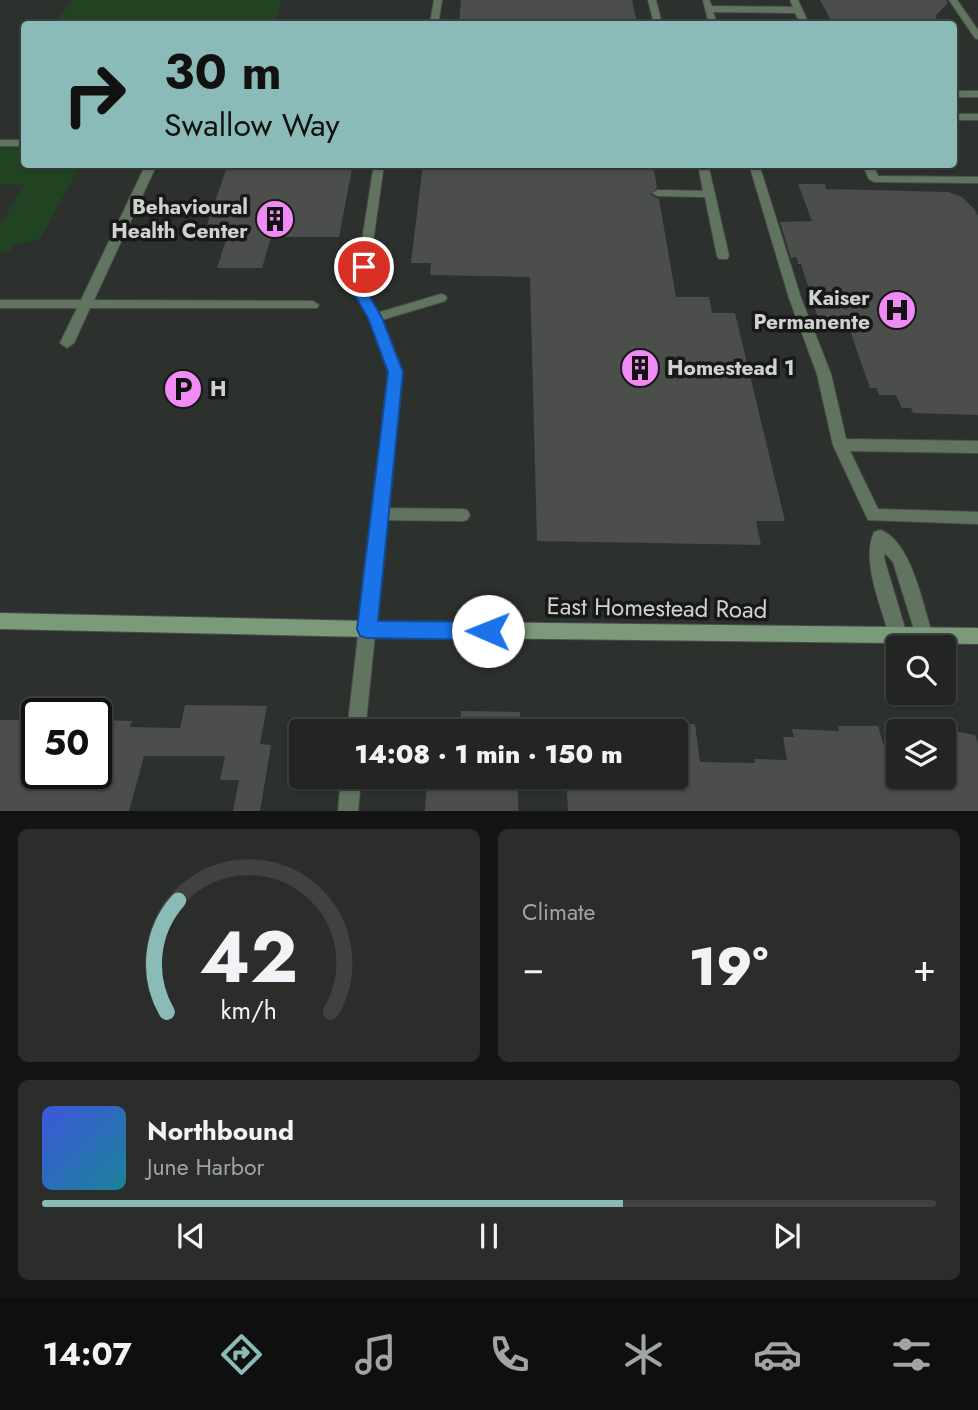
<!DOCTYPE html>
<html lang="en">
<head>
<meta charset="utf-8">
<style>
	:root { --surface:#222522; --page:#2a2d2a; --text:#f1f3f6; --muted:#a2a5a5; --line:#3f4240; --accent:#8bbbb9 }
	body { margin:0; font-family:Jost,sans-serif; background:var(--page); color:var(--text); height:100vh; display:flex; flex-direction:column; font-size:26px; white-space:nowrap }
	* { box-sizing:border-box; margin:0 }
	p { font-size:23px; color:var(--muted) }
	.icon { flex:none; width:38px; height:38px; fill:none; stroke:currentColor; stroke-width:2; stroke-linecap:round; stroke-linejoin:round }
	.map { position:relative; height:811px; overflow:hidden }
	.sheet { display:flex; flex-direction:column; gap:18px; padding:18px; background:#131413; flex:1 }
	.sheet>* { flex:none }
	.top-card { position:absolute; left:21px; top:21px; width:936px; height:147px; border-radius:7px; box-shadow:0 2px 5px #0004,0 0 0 2px var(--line); background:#8bbbb9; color:#111; overflow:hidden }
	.tools { position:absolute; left:886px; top:635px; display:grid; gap:14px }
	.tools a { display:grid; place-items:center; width:70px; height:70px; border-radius:7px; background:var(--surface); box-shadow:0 2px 5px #0004,0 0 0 2px var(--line); font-size:35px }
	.speed { position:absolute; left:21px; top:698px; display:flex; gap:14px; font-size:35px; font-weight:700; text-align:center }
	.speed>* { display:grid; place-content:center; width:91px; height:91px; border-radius:50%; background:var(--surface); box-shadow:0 2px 5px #0004,0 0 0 2px var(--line); line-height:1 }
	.speed .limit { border:4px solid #111; border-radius:10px; background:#fff; color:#111 }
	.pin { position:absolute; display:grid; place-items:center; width:60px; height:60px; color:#fff; margin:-30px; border:4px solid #fff; border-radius:50%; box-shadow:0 2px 7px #0007 }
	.me { position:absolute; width:77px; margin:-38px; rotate:271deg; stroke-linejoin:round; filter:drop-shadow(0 0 5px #0008) }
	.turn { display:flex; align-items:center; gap:24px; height:147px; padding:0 28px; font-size:32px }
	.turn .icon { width:91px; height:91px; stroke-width:2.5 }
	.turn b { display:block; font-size:49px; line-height:60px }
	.big { font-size:52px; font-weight:800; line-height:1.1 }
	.sheet .tile { flex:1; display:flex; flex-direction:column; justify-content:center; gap:10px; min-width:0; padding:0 24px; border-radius:10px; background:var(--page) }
	.sheet .dial { align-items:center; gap:0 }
	.dial svg { height:182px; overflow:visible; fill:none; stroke:var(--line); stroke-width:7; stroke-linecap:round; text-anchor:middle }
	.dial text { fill:var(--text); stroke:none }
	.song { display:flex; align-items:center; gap:21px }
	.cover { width:84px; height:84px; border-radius:10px; background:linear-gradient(135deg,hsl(230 70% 55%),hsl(190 70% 35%)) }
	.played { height:7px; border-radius:4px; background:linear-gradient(90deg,var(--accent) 65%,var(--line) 65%) }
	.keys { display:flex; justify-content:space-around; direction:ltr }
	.heat { display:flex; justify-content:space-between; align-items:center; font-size:38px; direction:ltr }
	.sheet .tiles { flex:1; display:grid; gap:18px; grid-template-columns:1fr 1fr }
	.tile:last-child { grid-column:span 2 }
	.trip { position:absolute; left:289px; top:719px; width:399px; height:70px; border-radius:7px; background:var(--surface); box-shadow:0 2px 5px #0004,0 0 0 2px var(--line); font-weight:800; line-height:70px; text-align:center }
	.tab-bar { display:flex; height:112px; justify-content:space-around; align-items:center; background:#0e0f0e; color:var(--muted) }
	.tab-bar .icon { width:49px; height:49px }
	.tab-bar .active { color:var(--accent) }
	.tab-bar b { font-size:32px; color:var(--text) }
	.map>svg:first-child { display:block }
	.green { fill:#204422 }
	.building { fill:#4b4e4a }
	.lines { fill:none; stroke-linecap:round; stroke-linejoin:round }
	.lane-casing { stroke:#4a4e4a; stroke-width:2 }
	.street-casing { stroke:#4a4e4a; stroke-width:2 }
	.secondary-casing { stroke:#4a4e4a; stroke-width:2 }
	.lane { fill:#607460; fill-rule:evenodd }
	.street { fill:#607460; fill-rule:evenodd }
	.secondary { fill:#7a9a7a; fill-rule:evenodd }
	.route { fill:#1a73e8; stroke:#114b97; stroke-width:2 }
	.labels { text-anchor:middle; stroke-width:7; stroke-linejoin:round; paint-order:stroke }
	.poi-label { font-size:21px; font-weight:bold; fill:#d0d2d0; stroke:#171817; text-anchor:end }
	.near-street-label { font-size:24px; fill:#d0d2d0; stroke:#171817 }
</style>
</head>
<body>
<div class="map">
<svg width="978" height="812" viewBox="0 0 978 812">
	<rect width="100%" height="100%" fill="#2d312d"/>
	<g class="green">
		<path d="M72,0H282L273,24H54Z"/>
		<path d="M0,146H24V164L80,165L40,239L13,245L9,252H2L0,256V225L25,185L0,184Z"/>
	</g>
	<g class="building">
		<path d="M461,0H632L637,24H459Z"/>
		<path d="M820,0H946L948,3L935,16L941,24H833Z"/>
		<path d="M228,164H353L339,237H271L262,268H217L230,228H206Z"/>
		<path d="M423,164H653L657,188L650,194L659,199L676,297H709L712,313H735L785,521H756L761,545L537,541L530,277L430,275L431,263H411Z"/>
		<path d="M798,184H825L826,189L948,192L962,197L975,210L978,216V415L913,413L911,408H902L896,395H879L877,388H870L848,325L820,324L801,264H798L797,257L791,258L780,222L812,221Z"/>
		<path d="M185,705L267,706L260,744L271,745L260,811H233L239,780H220L225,756H144L129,811H0V720H37V774H96V726H100L102,720L132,721L130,727L180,728Z"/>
		<path d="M461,711L520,712L521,732H460Z"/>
		<path d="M676,724H695L700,762L755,763L754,759L787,760L783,737H794L792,729L839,731L838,726H878L890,767H898V777H943V733L955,731L975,735L978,743V811H568L566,777H676Z"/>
		<path d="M427,777H518V811H425Z"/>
	</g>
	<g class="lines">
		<defs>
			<g id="lane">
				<path d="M434,0H442L438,24H430Z"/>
				<path d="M648,0H656L662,24H654Z"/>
				<path d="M703,0H709L712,6L793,7L790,0H798L809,24H801L795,13L713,12L717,24H709Z"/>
				<path d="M949,0H957L978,30V39L975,38Z"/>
				<rect x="954" y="91" width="24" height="6"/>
				<rect x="0" y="140" width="24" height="6"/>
				<path d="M146,164H157L94,300L313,301L319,305L317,308H90L74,343L67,348L60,343L77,308H0V300H81Z"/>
				<path d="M698,164H708L729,256L727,259H719L717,256L705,197L658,196L652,193L658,190L703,191Z"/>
				<path d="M749,164H759L801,298L831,374L846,439L978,441V453L850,451L878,509L978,512V524L868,520L833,445L817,374L789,298Z"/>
				<path d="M862,164H873L878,176L978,177V183L874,182L869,179Z"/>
				<path d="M441,294L445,295L447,298L445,301L375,322L369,318L370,315Z"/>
				<path d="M379,508L462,509L467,510L470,515L467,520L462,521L379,520L374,519L371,514L374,509Z"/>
				<path d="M880,530C912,541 923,607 933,636L930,642L924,644L918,642L893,562L885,553L884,558L907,635L904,641L898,643L892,641L889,635C881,605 861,561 874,532Z"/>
			</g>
			<g id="street">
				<rect x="954" y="114" width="24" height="6"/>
				<path d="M374,164H384L366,292L381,318L402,372L365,732H347L388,372L369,318L354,292Z"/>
				<path d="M341,777H361L358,812H338Z"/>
			</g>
			<path id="secondary" d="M0,613L367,621L978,628V644L367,637L0,629Z"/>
		</defs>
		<use href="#lane" class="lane-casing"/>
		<use href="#street" class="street-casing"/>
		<use href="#secondary" class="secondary-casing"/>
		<use href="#lane" class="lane"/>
		<use href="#street" class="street"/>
		<use href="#secondary" class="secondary"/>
	</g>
	<path class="route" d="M364,262L371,267L367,292L382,318L403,372L378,621L488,622L494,625L497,631L494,637L488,640L367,638L360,636L357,629L388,372L368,318L353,292L357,267Z"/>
	<defs>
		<symbol id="building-disc" viewBox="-11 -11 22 22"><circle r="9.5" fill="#f08bf6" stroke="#171817"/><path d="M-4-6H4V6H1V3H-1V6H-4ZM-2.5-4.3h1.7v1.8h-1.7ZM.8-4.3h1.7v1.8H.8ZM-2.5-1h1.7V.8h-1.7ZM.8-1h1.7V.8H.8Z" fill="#111"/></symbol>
		<symbol id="hospital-disc" viewBox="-11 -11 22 22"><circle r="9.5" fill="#f08bf6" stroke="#171817"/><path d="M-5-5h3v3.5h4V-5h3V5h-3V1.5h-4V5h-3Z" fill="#111"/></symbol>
		<symbol id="parking-disc" viewBox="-11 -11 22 22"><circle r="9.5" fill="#f08bf6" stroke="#171817"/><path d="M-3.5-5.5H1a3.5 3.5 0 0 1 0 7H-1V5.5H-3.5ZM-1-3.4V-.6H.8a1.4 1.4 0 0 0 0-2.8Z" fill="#111"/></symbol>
	</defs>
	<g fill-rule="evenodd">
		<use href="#building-disc" x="253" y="197" width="44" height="44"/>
		<use href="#hospital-disc" x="875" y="288" width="44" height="44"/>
		<use href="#building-disc" x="618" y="346" width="44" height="44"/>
		<use href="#parking-disc" x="161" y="367" width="44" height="44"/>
	</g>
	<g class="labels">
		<g class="poi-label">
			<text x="248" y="214">Behavioural<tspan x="248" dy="24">Health Center</tspan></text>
			<text x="870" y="305">Kaiser<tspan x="870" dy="24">Permanente</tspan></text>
			<text x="667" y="375" text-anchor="start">Homestead 1</text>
			<text x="210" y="396" text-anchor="start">H</text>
		</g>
		<g class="near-street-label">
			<text transform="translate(657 608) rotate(1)" y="8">East Homestead Road</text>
		</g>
	</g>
</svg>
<div class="tools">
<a><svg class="icon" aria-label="search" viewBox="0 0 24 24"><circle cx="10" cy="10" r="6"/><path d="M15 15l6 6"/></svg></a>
<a><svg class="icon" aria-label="layers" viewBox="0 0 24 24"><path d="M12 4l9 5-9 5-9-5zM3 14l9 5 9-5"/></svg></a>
</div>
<div class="speed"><div class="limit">50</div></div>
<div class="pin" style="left:364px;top:267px;background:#d93025"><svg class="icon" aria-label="arrive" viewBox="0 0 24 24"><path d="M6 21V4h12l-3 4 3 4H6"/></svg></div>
<svg class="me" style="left:488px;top:631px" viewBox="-20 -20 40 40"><circle r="19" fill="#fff"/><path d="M0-13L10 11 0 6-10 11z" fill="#1a73e8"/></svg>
<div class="trip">14:08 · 1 min · 150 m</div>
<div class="top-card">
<div class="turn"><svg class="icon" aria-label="right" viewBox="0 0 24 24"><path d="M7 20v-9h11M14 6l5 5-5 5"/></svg><div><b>30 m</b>Swallow Way</div></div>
</div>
</div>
<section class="sheet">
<div class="tiles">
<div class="tile dial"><svg viewBox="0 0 100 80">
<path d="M14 69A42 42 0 1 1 86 69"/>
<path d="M14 69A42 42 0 0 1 19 20" stroke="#8bbbb9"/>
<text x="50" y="56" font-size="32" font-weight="700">42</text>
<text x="50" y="72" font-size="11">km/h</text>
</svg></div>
<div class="tile"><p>Climate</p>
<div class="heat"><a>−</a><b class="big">19°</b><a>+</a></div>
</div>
<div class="tile">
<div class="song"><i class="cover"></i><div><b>Northbound</b><p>June Harbor</p></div></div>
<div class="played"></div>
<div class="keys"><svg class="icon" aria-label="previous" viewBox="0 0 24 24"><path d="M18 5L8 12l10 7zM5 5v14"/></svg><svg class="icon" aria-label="pause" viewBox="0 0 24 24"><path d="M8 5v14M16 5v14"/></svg><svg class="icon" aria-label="next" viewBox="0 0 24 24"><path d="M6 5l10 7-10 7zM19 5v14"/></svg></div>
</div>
</div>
</section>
<nav class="tab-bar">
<b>14:07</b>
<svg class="icon active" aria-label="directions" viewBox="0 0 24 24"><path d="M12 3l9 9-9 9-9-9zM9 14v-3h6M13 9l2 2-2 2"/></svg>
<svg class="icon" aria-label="music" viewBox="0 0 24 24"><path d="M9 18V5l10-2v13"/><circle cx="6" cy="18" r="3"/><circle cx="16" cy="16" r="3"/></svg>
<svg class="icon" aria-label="phone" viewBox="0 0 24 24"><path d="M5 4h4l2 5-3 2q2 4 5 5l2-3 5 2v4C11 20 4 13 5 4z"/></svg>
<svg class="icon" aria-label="climate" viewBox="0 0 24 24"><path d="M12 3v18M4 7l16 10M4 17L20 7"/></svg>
<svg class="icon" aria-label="car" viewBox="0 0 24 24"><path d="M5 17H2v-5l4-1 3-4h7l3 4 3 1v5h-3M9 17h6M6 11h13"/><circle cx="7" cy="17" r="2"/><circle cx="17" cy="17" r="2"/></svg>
<svg class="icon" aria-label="filters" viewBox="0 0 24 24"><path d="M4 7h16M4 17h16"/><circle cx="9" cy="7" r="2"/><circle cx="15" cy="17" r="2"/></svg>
</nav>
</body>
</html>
